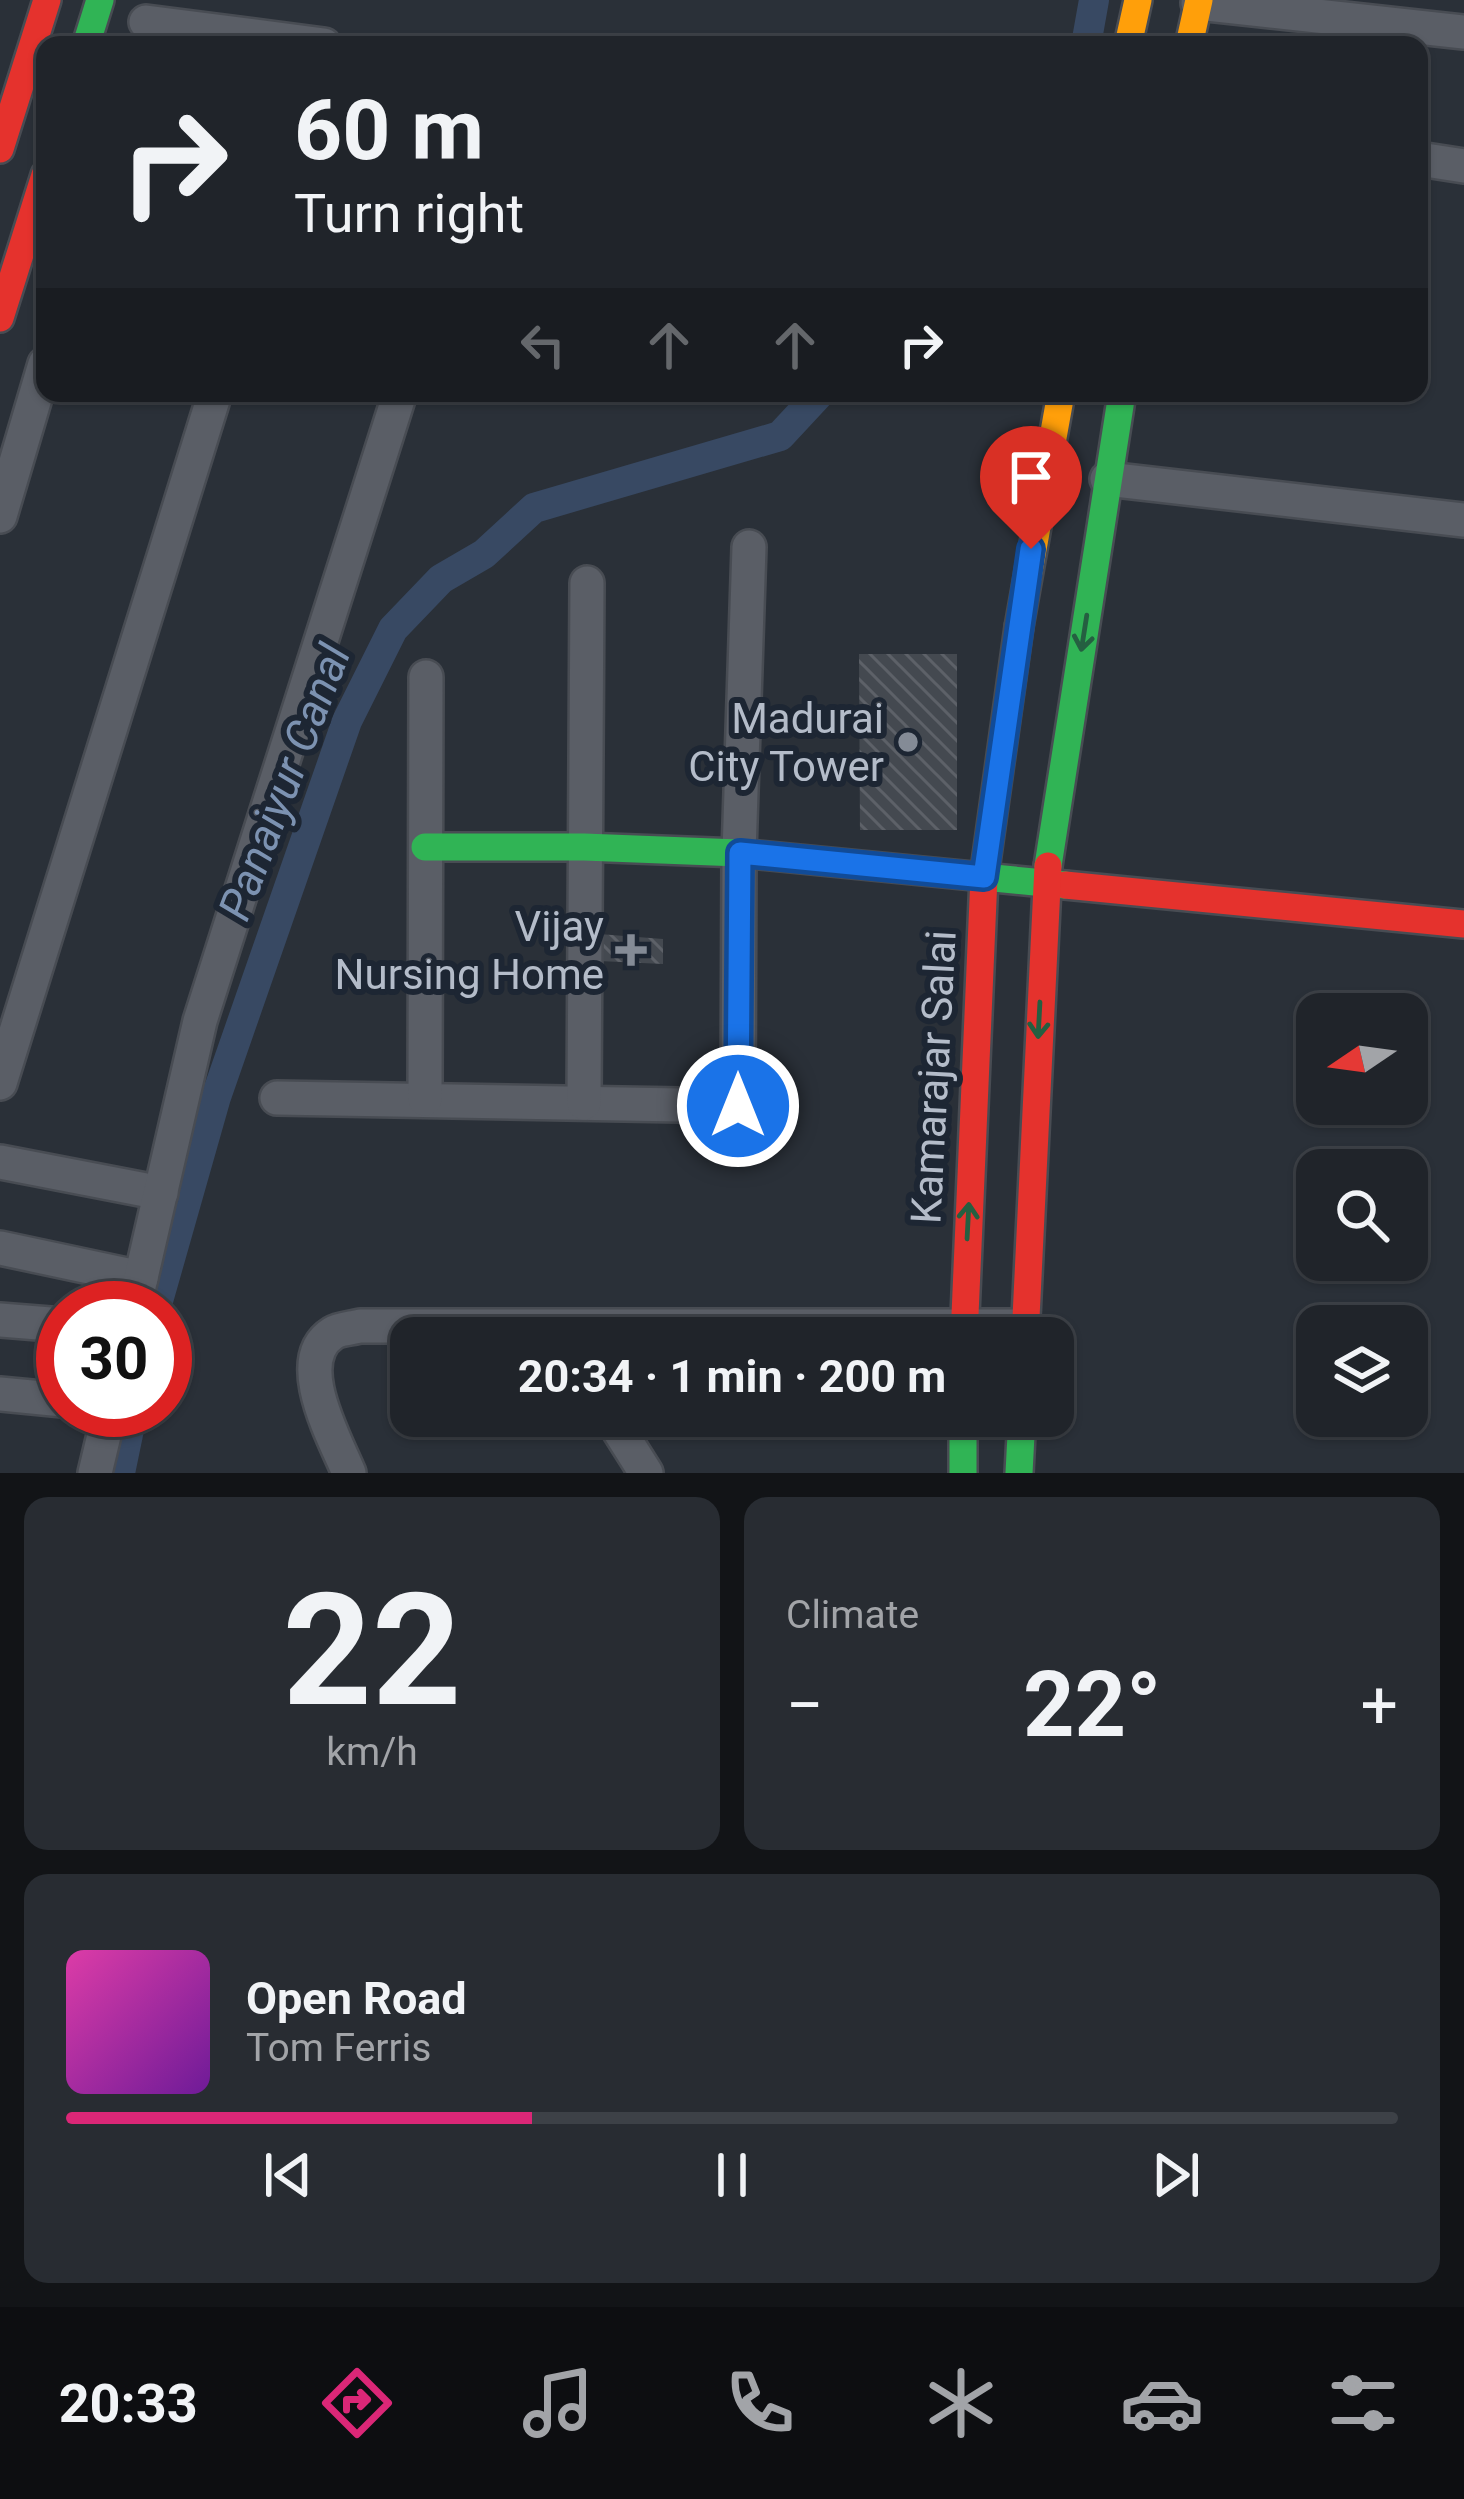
<!DOCTYPE html>
<html lang="en">
<head>
<meta charset="utf-8">
<style>
	:root { --surface:#20242a; --page:#282c32; --text:#f1f3f6; --muted:#a2a4a8; --line:#3d4147; --accent:#db2777 }
	body { margin:0; font-family:Roboto,sans-serif; background:var(--page); color:var(--text); height:100vh; display:flex; flex-direction:column; font-size:45px; white-space:nowrap }
	* { box-sizing:border-box; margin:0 }
	p { font-size:39px; color:var(--muted) }
	.icon { flex:none; width:66px; height:66px; fill:none; stroke:currentColor; stroke-width:2; stroke-linecap:round; stroke-linejoin:round }
	.map { position:relative; height:1473px; overflow:hidden }
	.side { display:flex; flex-direction:column; gap:24px; padding:24px; background:#121417; flex:1 }
	.side>* { flex:none }
	.banner { position:absolute; left:36px; top:36px; width:1392px; height:366px; border-radius:24px; box-shadow:0 3px 9px #0004,0 0 0 3px var(--line); background:#20242a; color:var(--text); overflow:hidden }
	.needle { width:78px; rotate:257deg }
	.buttons { position:absolute; left:1296px; top:993px; display:grid; gap:24px }
	.buttons a { display:grid; place-items:center; width:132px; height:132px; border-radius:24px; background:var(--surface); box-shadow:0 3px 9px #0004,0 0 0 3px var(--line); font-size:60px }
	.speed { position:absolute; left:36px; top:1281px; display:flex; gap:24px; font-size:60px; font-weight:700; text-align:center }
	.speed>* { display:grid; place-content:center; width:156px; height:156px; border-radius:50%; background:var(--surface); box-shadow:0 3px 9px #0004,0 0 0 3px var(--line); line-height:1 }
	.speed .limit { border:18px solid #d22; background:#fff; color:#111 }
	.pin { position:absolute; display:grid; place-items:center; width:102px; height:102px; color:#fff; margin:-123px -51px; border-radius:50% 50% 50% 0; rotate:-45deg; box-shadow:0 0 12px #0007 }
	.pin .icon { rotate:45deg }
	.me { position:absolute; width:132px; margin:-66px; rotate:0deg; stroke-linejoin:round; filter:drop-shadow(0 0 9px #0008) }
	.turn { display:flex; align-items:center; gap:42px; height:252px; padding:0 60px; font-size:54px }
	.turn .icon { width:156px; height:156px; stroke-width:2.5 }
	.turn b { display:block; font-size:84px; line-height:102px }
	.lanes { display:flex; align-items:center; height:114px; padding:0 60px; background:#0003; justify-content:center; gap:60px; direction:ltr }
	.lanes .off { opacity:.35 }
	.big { font-size:90px; font-weight:700; line-height:1.1 }
	.side .widget { flex:1; display:flex; flex-direction:column; justify-content:center; gap:18px; min-width:0; padding:0 42px; border-radius:24px; background:var(--page) }
	.side .dial { align-items:center; gap:0 }
	.dial b { font-size:156px; line-height:1 }
	.song { display:flex; align-items:center; gap:36px }
	.cover { width:144px; height:144px; border-radius:18px; background:linear-gradient(135deg,hsl(320 70% 55%),hsl(280 70% 35%)) }
	.played { height:12px; border-radius:6px; background:linear-gradient(90deg,var(--accent) 35%,var(--line) 35%) }
	.keys { display:flex; justify-content:space-around; direction:ltr }
	.heat { display:flex; justify-content:space-between; align-items:center; font-size:66px; direction:ltr }
	.side .tiles { flex:1; display:grid; gap:24px; grid-template-columns:1fr 1fr }
	.widget:last-child { grid-column:span 2 }
	.trip { position:absolute; left:390px; top:1317px; width:684px; height:120px; border-radius:24px; background:var(--surface); box-shadow:0 3px 9px #0004,0 0 0 3px var(--line); font-weight:700; line-height:120px; text-align:center }
	.tab-bar { display:flex; height:192px; justify-content:space-around; align-items:center; background:#0d0e11; color:var(--muted) }
	.tab-bar .icon { width:84px; height:84px }
	.tab-bar .current { color:var(--accent) }
	.tab-bar b { font-size:54px; color:var(--text) }
	.map>svg:first-child { display:block }
	.lines { fill:none; stroke-linecap:round; stroke-linejoin:round }
	.canal { stroke:#384963; stroke-width:30 }
	.building { fill:url(#building-back-hatch) }
	.street-casing { stroke:#484c53; stroke-width:38 }
	.fast-casing { stroke:#484c53; stroke-width:32 }
	.slow-casing { stroke:#484c53; stroke-width:32 }
	.jam-casing { stroke:#484c53; stroke-width:32 }
	.street { stroke:#5a5e66; stroke-width:33 }
	.fast { stroke:#30b455; stroke-width:27 }
	.slow { stroke:#ff9f0a; stroke-width:27 }
	.jam { stroke:#e5322d; stroke-width:27 }
	.oneway { stroke:#255f41 }
	.route-casing { stroke:#114b97; stroke-width:30 }
	.route { stroke:#1a73e8; stroke-width:21 }
	.poi-dot { fill:#848b96; stroke:#1d2633; stroke-width:4.5 }
	.labels { text-anchor:middle; stroke-width:12; stroke-linejoin:round; paint-order:stroke }
	.poi-label { font-size:42px; fill:#b4bcc9; stroke:#1d2633; text-anchor:end }
	.street-label { font-size:42px; fill:#b4bcc9; stroke:#1d2633 }
	.water-label { font-size:45px; font-style:italic; fill:#7c92b1; stroke:#1d2633 }
</style>
</head>
<body>
<div class="map">
<svg width="1464" height="1473" viewBox="0 0 1464 1473">
	<defs>
		<pattern id="building-back-hatch" width="6" height="6" patternUnits="userSpaceOnUse" patternTransform="scale(3)"><rect width="6" height="6" fill="#444950"/><path d="M-1 5l2 2M0 0l6 6M5-1l2 2" fill="none" stroke="#5d6168"/></pattern>
	</defs>
	<rect width="100%" height="100%" fill="#2a3038"/>
	<g class="lines">
		<g class="canal">
			<path d="M1086,45L1094,0"/>
			<path d="M156,1308L216,1097L347,721L393,629L441,579L484,554L534,508L780,436L820,393"/>
			<path d="M120,1473L133,1410"/>
		</g>
	</g>
	<g class="building">
		<path d="M859,654H957V830H860Z"/>
		<path d="M599,934L663,939V964L599,961Z"/>
	</g>
	<g class="lines">
		<defs>
			<g id="street">
				<path d="M1198,3L1464,32"/>
				<path d="M146,22L324,45"/>
				<path d="M1419,159L1464,166"/>
				<path d="M1107,479L1464,520"/>
				<path d="M0,516L45,364"/>
				<path d="M0,1083L215,393"/>
				<path d="M277,1098L738,1106L739,853L749,547"/>
				<path d="M425,1099L426,677"/>
				<path d="M584,1103L587,583"/>
				<path d="M0,1162L161,1193"/>
				<path d="M0,1248L141,1278"/>
				<path d="M134,1308L200,1021L400,393"/>
				<path d="M0,1320L63,1325"/>
				<path d="M0,1394L63,1400"/>
				<path d="M610,1416L646,1473"/>
				<path d="M95,1473L110,1410"/>
				<path d="M349,1473C335,1439 290,1360 333,1333C339,1329 353,1328 360,1326H1025"/>
			</g>
			<g id="fast">
				<path d="M86,45L100,0"/>
				<path d="M425,847H584L739,853L1065,885"/>
				<path d="M1048,866L1122,393"/>
				<path d="M963,1416V1473"/>
				<path d="M1019,1473L1022,1416"/>
			</g>
			<g id="slow">
				<path d="M1128,45L1138,0"/>
				<path d="M1189,45L1199,0"/>
				<path d="M1019,627L1061,393"/>
			</g>
			<g id="jam">
				<path d="M0,149L47,0"/>
				<path d="M0,318L45,175"/>
				<path d="M1065,885L1464,924"/>
				<path d="M964,1338L984,877L1019,627"/>
				<path d="M1025,1338L1048,866"/>
			</g>
		</defs>
		<use href="#street" class="street-casing"/>
		<use href="#fast" class="fast-casing"/>
		<use href="#slow" class="slow-casing"/>
		<use href="#jam" class="jam-casing"/>
		<use href="#street" class="street"/>
		<use href="#fast" class="fast"/>
		<use href="#slow" class="slow"/>
		<use href="#jam" class="jam"/>
	</g>
	<defs><path id="oneway-shaft" d="M-6 0H5M1.5-3L5.5 0L1.5 3" fill="none" stroke-width="1.6" stroke-linecap="round" stroke-linejoin="round" transform="scale(3)"/></defs>
	<g class="oneway">
		<use href="#oneway-shaft" transform="translate(1084 633) rotate(99)"/>
		<use href="#oneway-shaft" transform="translate(1039 1020) rotate(93)"/>
		<use href="#oneway-shaft" transform="translate(968 1221) rotate(-87)"/>
	</g>
	<g class="lines">
		<defs>
			<path id="route" d="M738,1106L740,853L984,877L1031,549"/>
		</defs>
		<use href="#route" class="route-casing"/>
		<use href="#route" class="route"/>
	</g>
	<g class="poi-dot">
		<circle cx="908" cy="742" r="12"/>
		<path d="M625 932h12v12h12v12h-12v12h-12v-12h-12v-12h12z"/>
	</g>
	<g class="labels">
		<g class="poi-label">
			<text x="884" y="733">Madurai<tspan x="884" dy="48">City Tower</tspan></text>
			<text x="604" y="941">Vijay<tspan x="604" dy="48">Nursing Home</tspan></text>
		</g>
		<g class="street-label">
			<text transform="translate(933 1077) rotate(-87)" y="15">Kamarajar Salai</text>
		</g>
		<g class="water-label">
			<text transform="translate(284 782) rotate(-69)" y="16">Panaiyur Canal</text>
		</g>
	</g>
</svg>
<div class="buttons">
<a><svg class="needle" viewBox="-14 -14 28 28"><path d="M0-13l5 13h-10z" fill="#e53935"/><path d="M0 13l5-13h-10z" fill="#a2a4a8"/></svg></a>
<a><svg class="icon" aria-label="search" viewBox="0 0 24 24"><circle cx="10" cy="10" r="6"/><path d="M15 15l6 6"/></svg></a>
<a><svg class="icon" aria-label="layers" viewBox="0 0 24 24"><path d="M12 4l9 5-9 5-9-5zM3 14l9 5 9-5"/></svg></a>
</div>
<div class="speed"><div class="limit">30</div></div>
<div class="pin" style="left:1031px;top:549px;background:#d93025"><svg class="icon" aria-label="arrive" viewBox="0 0 24 24"><path d="M6 21V4h12l-3 4 3 4H6"/></svg></div>
<svg class="me" style="left:738px;top:1106px" viewBox="-20 -20 40 40"><circle r="17" fill="#1a73e8" stroke="#fff" stroke-width="3"/><path d="M0-11L8 9 0 5-8 9z" fill="#fff"/></svg>
<div class="trip">20:34 · 1 min · 200 m</div>
<div class="banner">
<div class="turn"><svg class="icon" aria-label="right" viewBox="0 0 24 24"><path d="M7 20v-9h11M14 6l5 5-5 5"/></svg><div><b>60 m</b>Turn right</div></div>
<div class="lanes"><svg class="icon off" aria-label="left" viewBox="0 0 24 24"><path d="M17 20v-9H6M10 6l-5 5 5 5"/></svg><svg class="icon off" aria-label="ahead" viewBox="0 0 24 24"><path d="M12 20V5M6 11l6-6 6 6"/></svg><svg class="icon off" aria-label="ahead" viewBox="0 0 24 24"><path d="M12 20V5M6 11l6-6 6 6"/></svg><svg class="icon" aria-label="right" viewBox="0 0 24 24"><path d="M7 20v-9h11M14 6l5 5-5 5"/></svg></div>
</div>
</div>
<section class="side">
<div class="tiles">
<div class="widget dial"><b>22</b><p>km/h</p></div>
<div class="widget"><p>Climate</p>
<div class="heat"><a>−</a><b class="big">22°</b><a>+</a></div>
</div>
<div class="widget">
<div class="song"><i class="cover"></i><div><b>Open Road</b><p>Tom Ferris</p></div></div>
<div class="played"></div>
<div class="keys"><svg class="icon" aria-label="previous" viewBox="0 0 24 24"><path d="M18 5L8 12l10 7zM5 5v14"/></svg><svg class="icon" aria-label="pause" viewBox="0 0 24 24"><path d="M8 5v14M16 5v14"/></svg><svg class="icon" aria-label="next" viewBox="0 0 24 24"><path d="M6 5l10 7-10 7zM19 5v14"/></svg></div>
</div>
</div>
</section>
<nav class="tab-bar">
<b>20:33</b>
<svg class="icon current" aria-label="directions" viewBox="0 0 24 24"><path d="M12 3l9 9-9 9-9-9zM9 14v-3h6M13 9l2 2-2 2"/></svg>
<svg class="icon" aria-label="music" viewBox="0 0 24 24"><path d="M9 18V5l10-2v13"/><circle cx="6" cy="18" r="3"/><circle cx="16" cy="16" r="3"/></svg>
<svg class="icon" aria-label="phone" viewBox="0 0 24 24"><path d="M5 4h4l2 5-3 2q2 4 5 5l2-3 5 2v4C11 20 4 13 5 4z"/></svg>
<svg class="icon" aria-label="climate" viewBox="0 0 24 24"><path d="M12 3v18M4 7l16 10M4 17L20 7"/></svg>
<svg class="icon" aria-label="car" viewBox="0 0 24 24"><path d="M5 17H2v-5l4-1 3-4h7l3 4 3 1v5h-3M9 17h6M6 11h13"/><circle cx="7" cy="17" r="2"/><circle cx="17" cy="17" r="2"/></svg>
<svg class="icon" aria-label="filters" viewBox="0 0 24 24"><path d="M4 7h16M4 17h16"/><circle cx="9" cy="7" r="2"/><circle cx="15" cy="17" r="2"/></svg>
</nav>
</body>
</html>
